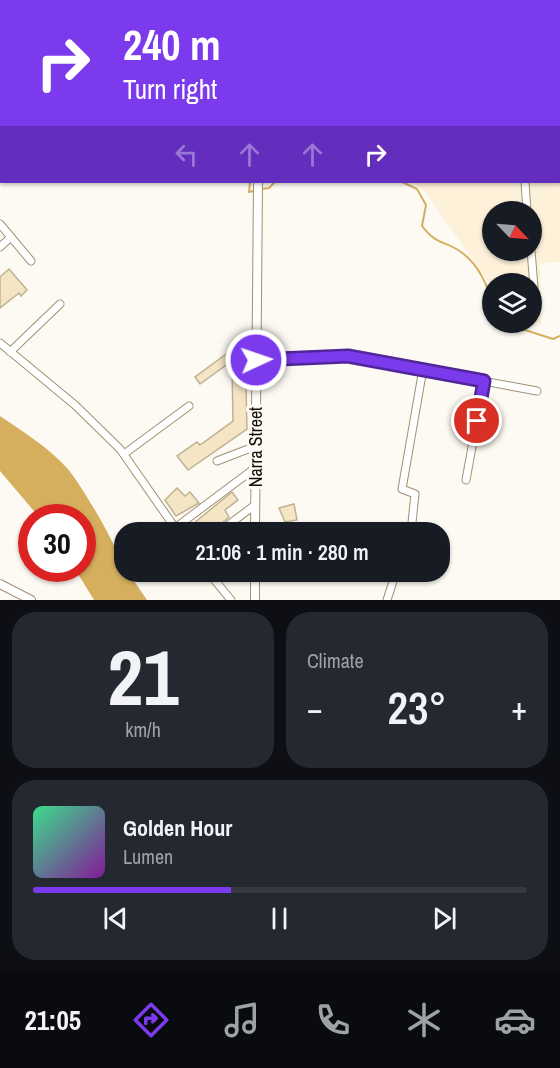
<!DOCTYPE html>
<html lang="en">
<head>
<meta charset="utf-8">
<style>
	:root { --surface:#171b24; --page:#242831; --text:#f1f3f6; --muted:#9ea1a6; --line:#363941; --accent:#7c3aed }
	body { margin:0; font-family:"Archivo Narrow",sans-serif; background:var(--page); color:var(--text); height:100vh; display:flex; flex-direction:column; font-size:22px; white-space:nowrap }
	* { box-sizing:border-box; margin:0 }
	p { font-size:20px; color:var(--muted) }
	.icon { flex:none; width:33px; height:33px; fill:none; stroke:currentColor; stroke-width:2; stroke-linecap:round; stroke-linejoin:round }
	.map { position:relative; height:600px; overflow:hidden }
	.details { display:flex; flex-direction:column; gap:12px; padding:12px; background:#0d0f14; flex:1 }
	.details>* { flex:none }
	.guide { position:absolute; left:0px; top:0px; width:561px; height:183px; box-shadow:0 2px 4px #0004; background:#7c3aed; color:#fff; overflow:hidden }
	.needle { width:39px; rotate:115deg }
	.buttons { position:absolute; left:482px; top:201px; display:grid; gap:12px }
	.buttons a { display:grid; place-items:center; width:60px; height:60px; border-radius:50%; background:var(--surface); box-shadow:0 2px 4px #0004; font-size:30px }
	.speed { position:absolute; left:18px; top:504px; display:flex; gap:12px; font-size:30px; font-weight:700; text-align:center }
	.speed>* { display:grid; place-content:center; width:78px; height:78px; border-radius:50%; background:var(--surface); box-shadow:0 2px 4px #0004; line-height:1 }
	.speed .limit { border:9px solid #d22; background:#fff; color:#111 }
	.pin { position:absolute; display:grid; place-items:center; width:51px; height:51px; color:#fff; margin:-26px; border:3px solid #fff; border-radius:50%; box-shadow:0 2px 6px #0007 }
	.me { position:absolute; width:66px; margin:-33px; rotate:87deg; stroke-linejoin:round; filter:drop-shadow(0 0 4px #0008) }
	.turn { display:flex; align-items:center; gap:21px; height:126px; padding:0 24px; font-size:27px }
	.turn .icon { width:78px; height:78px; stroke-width:2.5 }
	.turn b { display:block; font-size:42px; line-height:51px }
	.lanes { display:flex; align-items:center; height:57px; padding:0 24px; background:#0003; justify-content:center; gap:30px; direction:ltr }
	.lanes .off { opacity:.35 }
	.big { font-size:45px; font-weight:600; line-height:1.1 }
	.details .tile { flex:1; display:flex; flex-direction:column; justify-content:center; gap:9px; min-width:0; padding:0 21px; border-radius:24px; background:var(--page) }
	.details .dial { align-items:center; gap:0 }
	.dial b { font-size:78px; line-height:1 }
	.song { display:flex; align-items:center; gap:18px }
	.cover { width:72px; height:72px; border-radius:9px; background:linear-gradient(135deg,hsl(150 70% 55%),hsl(290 70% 35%)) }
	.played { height:6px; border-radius:3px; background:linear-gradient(90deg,var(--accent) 40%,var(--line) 40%) }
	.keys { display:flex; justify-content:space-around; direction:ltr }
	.heat { display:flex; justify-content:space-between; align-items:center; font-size:33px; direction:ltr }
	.details .tiles { flex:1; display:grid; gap:12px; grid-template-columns:1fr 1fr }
	.tile:last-child { grid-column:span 2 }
	.trip { position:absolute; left:114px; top:522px; width:336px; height:60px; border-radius:24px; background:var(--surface); box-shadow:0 2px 4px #0004; font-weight:600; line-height:60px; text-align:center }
	.menu { display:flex; height:96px; justify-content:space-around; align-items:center; background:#090b0e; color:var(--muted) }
	.menu .icon { width:42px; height:42px }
	.menu .active { color:var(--accent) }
	.menu b { font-size:27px; color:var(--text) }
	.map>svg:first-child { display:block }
	.built { fill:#fdf1da; fill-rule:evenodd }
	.water { fill:#d5af5e }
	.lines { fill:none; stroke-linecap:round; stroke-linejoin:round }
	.stream { stroke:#d5af5e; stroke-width:2 }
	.building { fill:#f4e5c5; stroke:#c0b193; stroke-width:1.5 }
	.minor-casing { stroke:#9f9173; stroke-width:9 }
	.major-casing { stroke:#9f9173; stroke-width:10 }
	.minor { stroke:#fff; stroke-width:7 }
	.major { stroke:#fff; stroke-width:8 }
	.route-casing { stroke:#51269a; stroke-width:15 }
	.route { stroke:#7c3aed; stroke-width:10 }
	.labels { text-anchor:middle; stroke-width:6; stroke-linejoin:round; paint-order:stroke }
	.street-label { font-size:18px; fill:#140e05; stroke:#fdfaf4 }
</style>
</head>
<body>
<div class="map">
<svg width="560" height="600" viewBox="0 0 560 600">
	<rect width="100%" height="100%" fill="#fdfaf4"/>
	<path class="built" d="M447,0H560V262L540,263L541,324L531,322V284H492V287L425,192L411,182H560V2ZM492,212H531V250H492Z"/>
	<path class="water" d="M0,416C22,431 48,447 66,467C78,479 124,556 124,572H128L147,600H94L75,569L82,568V518L39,517L0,471Z"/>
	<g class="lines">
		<g class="stream">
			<path d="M154,0L155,2"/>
			<path d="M250,182L249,192L253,191"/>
			<path d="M402,182L417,189L426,205L422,226C437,246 447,241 461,252C478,264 488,285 492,304"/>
			<path d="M261,189L269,188L275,182"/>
			<path d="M500,322L553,339L560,336"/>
		</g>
	</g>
	<g class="building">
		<path d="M9,269L27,290L21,296L19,293L0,308V277Z"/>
		<path d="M240,344L245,345L247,429L188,470L177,456L197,442L200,445L233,421L232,366H225L200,384L195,377Z"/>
		<path d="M177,488L185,496L190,492L199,503L176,516L165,500Z"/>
		<path d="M232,492L238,500L225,510L229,517L216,528L213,532H192L188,528Z"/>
		<path d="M294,504L297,520L285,522L279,508Z"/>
	</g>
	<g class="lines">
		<defs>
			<g id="minor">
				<path d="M365,0L366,2"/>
				<path d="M459,2V0"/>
				<path d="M527,2V0"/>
				<path d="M525,182L527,212"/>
				<path d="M0,224L31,261"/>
				<path d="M0,247L11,237"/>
				<path d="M531,250L536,312"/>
				<path d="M0,343L75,405L120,449L178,532"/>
				<path d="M10,352L60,304"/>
				<path d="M256,360L348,356L537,391"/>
				<path d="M124,454L189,406"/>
				<path d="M217,461L256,446"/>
				<path d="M466,480L484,381"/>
				<path d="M175,528L255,468"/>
				<path d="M219,532L255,505"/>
				<path d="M411,532L415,494L402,489L423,369"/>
				<path d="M208,572L231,600"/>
				<path d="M387,600L396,572"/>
			</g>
			<g id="major">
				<path d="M257,0V2"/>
				<path d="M255,532L258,182"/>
				<path d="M0,584L31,600"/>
				<path d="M255,600V572"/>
			</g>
		</defs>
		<use href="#minor" class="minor-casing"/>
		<use href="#major" class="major-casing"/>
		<use href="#minor" class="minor"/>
		<use href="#major" class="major"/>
	</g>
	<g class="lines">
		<defs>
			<path id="route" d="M256,360L348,356L484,381L477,421"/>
		</defs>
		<use href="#route" class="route-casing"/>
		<use href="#route" class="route"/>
	</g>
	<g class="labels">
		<g class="street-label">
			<text transform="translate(256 447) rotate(-90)" y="6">Narra Street</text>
		</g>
	</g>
</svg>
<div class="buttons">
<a><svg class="needle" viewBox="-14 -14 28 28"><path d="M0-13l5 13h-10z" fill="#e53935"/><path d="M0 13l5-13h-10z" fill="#9ea1a6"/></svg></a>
<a><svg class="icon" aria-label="layers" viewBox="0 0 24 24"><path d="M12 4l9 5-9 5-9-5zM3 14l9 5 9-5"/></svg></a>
</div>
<div class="speed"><div class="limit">30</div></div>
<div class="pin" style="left:477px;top:421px;background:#d93025"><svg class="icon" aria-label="arrive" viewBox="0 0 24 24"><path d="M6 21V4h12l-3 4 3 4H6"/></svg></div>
<svg class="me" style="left:256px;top:360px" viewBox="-20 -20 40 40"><circle r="17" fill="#7c3aed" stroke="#fff" stroke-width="3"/><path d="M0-11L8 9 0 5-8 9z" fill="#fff"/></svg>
<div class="trip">21:06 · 1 min · 280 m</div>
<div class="guide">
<div class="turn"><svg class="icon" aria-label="right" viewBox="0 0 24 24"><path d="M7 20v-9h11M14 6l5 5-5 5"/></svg><div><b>240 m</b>Turn right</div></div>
<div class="lanes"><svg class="icon off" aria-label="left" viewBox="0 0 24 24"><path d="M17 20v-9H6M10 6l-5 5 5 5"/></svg><svg class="icon off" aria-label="ahead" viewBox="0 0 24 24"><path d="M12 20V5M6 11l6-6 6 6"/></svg><svg class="icon off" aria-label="ahead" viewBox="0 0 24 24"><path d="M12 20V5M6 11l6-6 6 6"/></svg><svg class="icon" aria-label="right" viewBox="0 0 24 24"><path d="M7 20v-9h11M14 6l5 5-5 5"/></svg></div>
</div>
</div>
<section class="details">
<div class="tiles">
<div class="tile dial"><b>21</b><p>km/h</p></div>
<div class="tile"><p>Climate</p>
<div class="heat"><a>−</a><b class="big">23°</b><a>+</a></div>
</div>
<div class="tile">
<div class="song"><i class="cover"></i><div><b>Golden Hour</b><p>Lumen</p></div></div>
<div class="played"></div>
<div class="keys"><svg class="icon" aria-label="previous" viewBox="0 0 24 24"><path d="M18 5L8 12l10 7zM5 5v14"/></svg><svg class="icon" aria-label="pause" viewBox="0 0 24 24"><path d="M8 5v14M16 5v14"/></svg><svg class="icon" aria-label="next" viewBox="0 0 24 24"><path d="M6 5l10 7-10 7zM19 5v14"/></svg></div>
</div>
</div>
</section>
<nav class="menu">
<b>21:05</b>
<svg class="icon active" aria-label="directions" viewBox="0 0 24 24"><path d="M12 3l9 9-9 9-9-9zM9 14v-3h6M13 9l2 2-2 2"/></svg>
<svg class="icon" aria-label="music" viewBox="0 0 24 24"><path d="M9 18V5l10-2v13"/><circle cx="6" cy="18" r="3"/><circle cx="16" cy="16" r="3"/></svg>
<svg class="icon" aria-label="phone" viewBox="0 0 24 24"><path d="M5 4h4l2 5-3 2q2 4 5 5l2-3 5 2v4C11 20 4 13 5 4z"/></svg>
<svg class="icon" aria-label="climate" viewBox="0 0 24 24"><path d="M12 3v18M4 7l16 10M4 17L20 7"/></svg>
<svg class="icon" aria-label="car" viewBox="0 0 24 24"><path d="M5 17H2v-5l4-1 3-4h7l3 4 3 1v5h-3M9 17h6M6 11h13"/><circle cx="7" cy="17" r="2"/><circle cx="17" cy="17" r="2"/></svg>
</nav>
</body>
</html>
